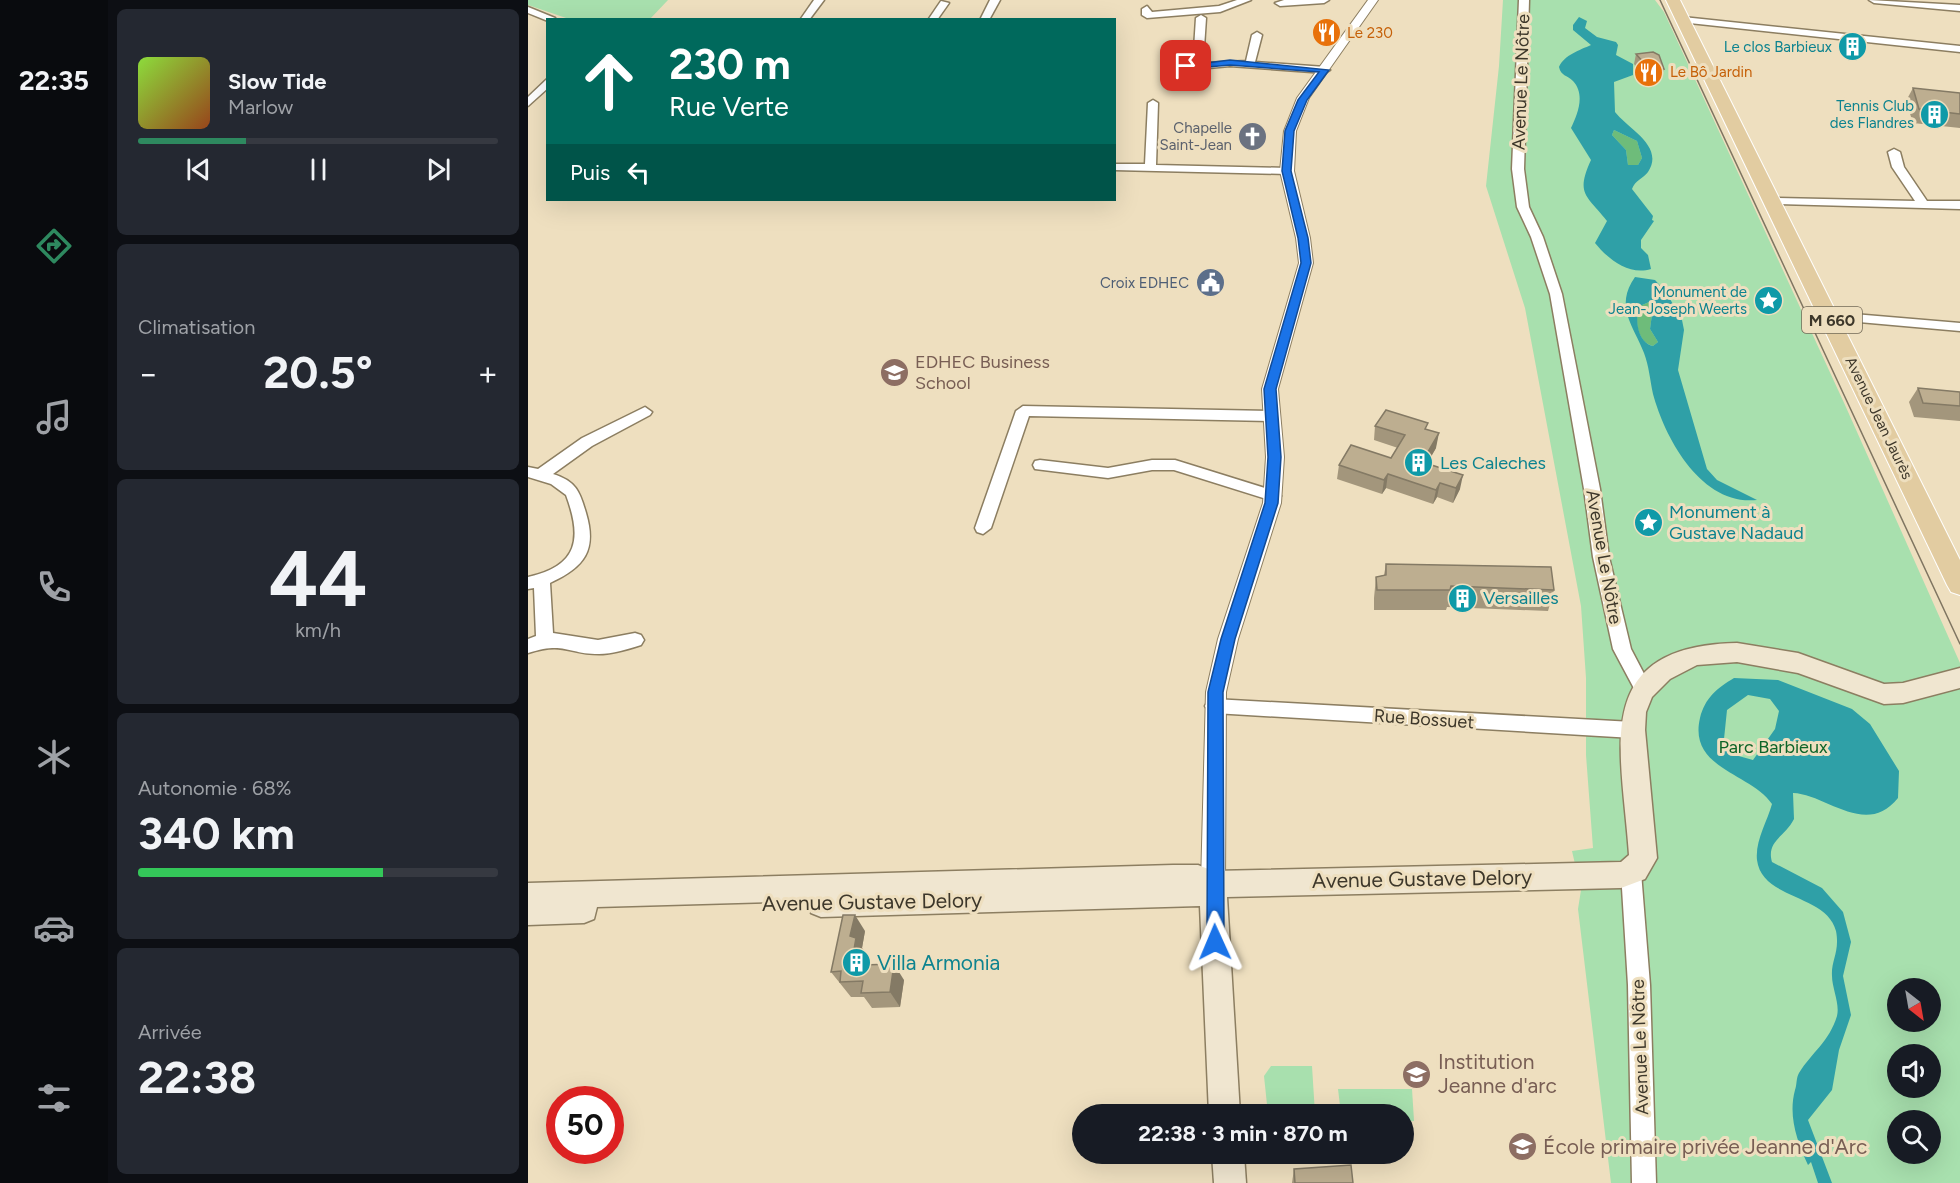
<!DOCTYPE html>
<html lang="fr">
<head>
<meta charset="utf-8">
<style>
	:root { --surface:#171b24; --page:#242831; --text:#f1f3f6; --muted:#9ea1a6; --line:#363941; --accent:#2e895f }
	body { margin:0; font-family:Figtree,sans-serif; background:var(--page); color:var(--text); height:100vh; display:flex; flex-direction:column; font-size:22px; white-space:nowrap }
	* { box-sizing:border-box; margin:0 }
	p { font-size:20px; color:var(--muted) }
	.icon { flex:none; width:33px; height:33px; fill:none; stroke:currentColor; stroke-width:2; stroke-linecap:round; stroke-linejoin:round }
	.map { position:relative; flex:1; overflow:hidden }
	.details { display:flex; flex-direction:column; gap:9px; padding:9px; background:#0d0f14; width:420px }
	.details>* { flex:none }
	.guide { position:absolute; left:18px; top:18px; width:570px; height:183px; border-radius:0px; box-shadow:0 6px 24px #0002; background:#00695c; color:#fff; overflow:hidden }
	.needle { width:39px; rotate:149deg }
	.buttons { position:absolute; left:1359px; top:978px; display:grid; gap:12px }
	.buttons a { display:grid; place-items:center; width:54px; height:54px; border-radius:50%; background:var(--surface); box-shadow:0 6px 24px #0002; font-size:30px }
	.speed { position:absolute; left:18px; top:1086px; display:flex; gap:12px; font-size:30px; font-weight:700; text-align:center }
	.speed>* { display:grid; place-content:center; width:78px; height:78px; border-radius:50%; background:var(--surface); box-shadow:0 6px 24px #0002; line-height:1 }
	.speed .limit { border:9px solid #d22; background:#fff; color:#111 }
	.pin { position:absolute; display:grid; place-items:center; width:51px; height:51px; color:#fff; margin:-26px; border-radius:12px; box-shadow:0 3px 9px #0006 }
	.me { position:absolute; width:66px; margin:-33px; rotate:359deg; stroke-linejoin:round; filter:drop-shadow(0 0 4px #0008) }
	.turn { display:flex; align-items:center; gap:21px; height:126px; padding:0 24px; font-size:27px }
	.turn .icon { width:78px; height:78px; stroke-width:2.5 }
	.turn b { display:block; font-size:42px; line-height:51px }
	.then { display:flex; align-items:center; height:57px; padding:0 24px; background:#0003; gap:12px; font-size:22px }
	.big { font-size:45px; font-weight:700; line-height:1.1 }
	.details .tile { flex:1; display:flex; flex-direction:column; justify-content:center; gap:9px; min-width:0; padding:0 21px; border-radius:9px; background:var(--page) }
	.details .dial { align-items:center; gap:0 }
	.dial b { font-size:78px; line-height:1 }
	.song { display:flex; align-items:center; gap:18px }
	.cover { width:72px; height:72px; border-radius:9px; background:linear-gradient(135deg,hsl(90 70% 55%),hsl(20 70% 35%)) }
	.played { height:6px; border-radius:3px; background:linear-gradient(90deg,var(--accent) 30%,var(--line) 30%) }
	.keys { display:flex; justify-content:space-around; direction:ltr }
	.heat { display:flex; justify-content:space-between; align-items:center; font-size:33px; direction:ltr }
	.charge { height:9px; border-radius:4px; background:linear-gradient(90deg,#34c759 68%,var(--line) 0) }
	.trip { position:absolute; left:544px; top:1104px; width:342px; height:60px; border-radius:30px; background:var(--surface); box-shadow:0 6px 24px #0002; font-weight:700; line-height:60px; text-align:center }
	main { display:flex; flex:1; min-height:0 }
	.menu { display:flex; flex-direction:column; width:108px; justify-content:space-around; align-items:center; background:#090b0e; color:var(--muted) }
	.menu .icon { width:42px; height:42px }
	.menu .active { color:var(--accent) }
	.menu b { font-size:27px; color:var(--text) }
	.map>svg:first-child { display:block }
	.green { fill:#a8e0ae; fill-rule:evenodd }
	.forest { fill:#6ebc7a }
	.water { fill:#2fa0a7; fill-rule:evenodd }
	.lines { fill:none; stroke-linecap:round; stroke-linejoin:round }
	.minor-casing { stroke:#8c7e61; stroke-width:3 }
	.tertiary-casing { stroke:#8c7e61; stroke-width:2 }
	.secondary-casing { stroke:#8c7e61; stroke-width:3 }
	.primary-casing { stroke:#fff; stroke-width:2 }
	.minor { fill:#fff; fill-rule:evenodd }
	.tertiary { fill:#fff; fill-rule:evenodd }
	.secondary { fill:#f0e6d0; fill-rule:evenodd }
	.primary { fill:#e2cca1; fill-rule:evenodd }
	.tram { stroke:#7f7561; stroke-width:1.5 }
	.wall { fill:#a3967c }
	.shaded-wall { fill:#847a65 }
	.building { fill:#bdae90; stroke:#847a65; stroke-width:1.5 }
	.route { fill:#1a73e8; stroke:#114b97; stroke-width:1.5 }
	.labels { text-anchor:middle; stroke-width:6; stroke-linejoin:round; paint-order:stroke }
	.far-food-label { font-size:15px; fill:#c56008; stroke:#eedfbf; text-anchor:start }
	.far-culture-label { font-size:15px; fill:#0d838f; stroke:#eedfbf; text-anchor:end }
	.far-worship-label { font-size:15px; fill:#5b616d; stroke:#eedfbf; text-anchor:end }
	.far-service-label { font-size:15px; fill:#4e5e75; stroke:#eedfbf; text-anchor:end }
	.far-street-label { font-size:15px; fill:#3d372a; stroke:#eedfbf }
	.shield { fill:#eedfbf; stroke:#726957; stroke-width:1.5 }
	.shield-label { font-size:16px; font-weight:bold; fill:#3d372a }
	.street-label { font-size:18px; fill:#3d372a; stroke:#eedfbf }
	.education-label { font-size:18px; fill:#785e54; stroke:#eedfbf; text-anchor:start }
	.culture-label { font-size:18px; fill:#0d838f; stroke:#eedfbf; text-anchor:start }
	.park-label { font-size:18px; fill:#0d6428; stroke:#eedfbf }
	.near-street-label { font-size:21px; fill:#3d372a; stroke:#eedfbf }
	.near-culture-label { font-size:21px; fill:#0d838f; stroke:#eedfbf; text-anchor:start }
	.near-education-label { font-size:21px; fill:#785e54; stroke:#eedfbf; text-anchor:start }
</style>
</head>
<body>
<main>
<nav class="menu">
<b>22:35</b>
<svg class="icon active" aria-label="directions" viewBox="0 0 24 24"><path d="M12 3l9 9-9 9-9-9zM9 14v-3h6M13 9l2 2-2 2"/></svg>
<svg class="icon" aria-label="music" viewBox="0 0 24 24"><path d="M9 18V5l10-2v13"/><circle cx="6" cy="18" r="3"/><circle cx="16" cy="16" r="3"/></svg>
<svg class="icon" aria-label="phone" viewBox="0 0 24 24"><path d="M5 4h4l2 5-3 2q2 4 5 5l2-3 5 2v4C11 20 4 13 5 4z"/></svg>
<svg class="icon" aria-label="climate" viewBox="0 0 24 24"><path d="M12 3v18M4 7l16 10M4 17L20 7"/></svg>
<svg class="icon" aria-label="car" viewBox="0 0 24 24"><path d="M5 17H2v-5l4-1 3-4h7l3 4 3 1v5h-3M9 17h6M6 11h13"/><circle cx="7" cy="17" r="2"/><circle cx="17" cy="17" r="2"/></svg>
<svg class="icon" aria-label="filters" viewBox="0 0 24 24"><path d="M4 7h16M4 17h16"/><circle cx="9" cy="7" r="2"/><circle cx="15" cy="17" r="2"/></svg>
</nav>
<section class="details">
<div class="tile">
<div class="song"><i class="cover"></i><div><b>Slow Tide</b><p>Marlow</p></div></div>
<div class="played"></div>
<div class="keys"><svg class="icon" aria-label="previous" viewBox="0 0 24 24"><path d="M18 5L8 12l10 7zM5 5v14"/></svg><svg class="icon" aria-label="pause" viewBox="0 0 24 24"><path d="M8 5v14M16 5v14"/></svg><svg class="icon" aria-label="next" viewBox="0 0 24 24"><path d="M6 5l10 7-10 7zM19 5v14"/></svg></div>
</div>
<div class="tile"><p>Climatisation</p>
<div class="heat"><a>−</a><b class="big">20.5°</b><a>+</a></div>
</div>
<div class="tile dial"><b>44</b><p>km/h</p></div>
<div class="tile"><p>Autonomie · 68%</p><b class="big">340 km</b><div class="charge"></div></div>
<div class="tile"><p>Arrivée</p><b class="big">22:38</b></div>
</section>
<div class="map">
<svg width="1432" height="1183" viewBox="0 0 1432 1183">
	<rect width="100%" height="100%" fill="#eedfbf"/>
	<g class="green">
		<path d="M0,0H140L121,20L41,19L0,5Z"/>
		<path d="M975,0H1127L1136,12L1317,405L1432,663V1183H1083L1050,909L1053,890L1044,851L1065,848L1058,755V678L1053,606L997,308L958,186L971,66ZM1370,988H1402V1022H1370ZM1370,1054H1402V1088H1370ZM1370,1120H1402V1154H1370Z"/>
		<path d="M743,1066H784L787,1114H740L736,1076Z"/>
		<path d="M810,1089H884L886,1121L876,1122V1114H813Z"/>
	</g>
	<g class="forest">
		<path d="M1086,130L1109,141L1114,158L1110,165H1100L1098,150L1084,135Z"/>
		<path d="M1121,302L1125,307L1122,329L1130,342L1125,346C1109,342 1106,319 1112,306Z"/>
	</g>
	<g class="water">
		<path d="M1051,17L1059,21L1057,28L1069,37L1088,42L1090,45L1088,55L1105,64V75L1086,82L1087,112C1100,129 1137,146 1120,172C1115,179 1107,180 1104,189L1125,216L1124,220L1126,221L1113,240V248L1120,255L1123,269C1101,276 1080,259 1067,243L1079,221C1059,195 1047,195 1063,160L1043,128C1049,115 1058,95 1045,81C1039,75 1033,76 1031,67C1036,55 1052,50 1063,45L1045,30V25ZM1086,130L1109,141L1114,158L1110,165H1100L1098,150L1084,135Z"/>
		<path d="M1107,277L1127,280L1138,292L1154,320L1156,330L1150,370L1179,469L1189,480L1229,500C1173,506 1137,438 1125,394C1122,380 1121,366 1116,353C1106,326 1086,307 1107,277ZM1121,302L1125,307L1122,329L1130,342L1125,346C1110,343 1106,319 1112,306Z"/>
		<path d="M1206,678L1250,680L1324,709L1342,724L1371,771L1370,798C1338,838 1298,794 1265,793L1266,819C1257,837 1238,841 1244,862L1294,888L1315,912L1323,942L1315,976L1323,1015L1311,1050L1304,1090L1280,1120L1304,1183H1290L1283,1162L1280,1165C1269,1141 1260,1116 1267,1090C1269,1085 1268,1078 1271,1073C1284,1052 1301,1042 1309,1016C1312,1004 1304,988 1304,976C1303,960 1312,952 1308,931C1299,894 1234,900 1229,860C1227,841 1239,822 1244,804C1223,773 1160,769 1172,718C1177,698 1189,688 1206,678ZM1220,695L1242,699L1251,711L1247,729L1225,760L1207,755L1196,739L1199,710Z"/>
	</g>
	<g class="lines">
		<defs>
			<g id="minor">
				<path d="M286,0H296L281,20H272Z"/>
				<path d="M462,0H472L461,20H452Z"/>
				<path d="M709,0H723L692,12L619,18L614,15V9L619,6L624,12L691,6Z"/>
				<path d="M756,0H801L796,3L752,6L747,3Z"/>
				<path d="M991,0H1001L996,169L1001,207L1015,237L1034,294L1072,489L1081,557L1103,649L1124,689L1121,694L1115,696L1109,694L1085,649L1065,557L1056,489L1022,294L1003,237L989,207L984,169Z"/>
				<path d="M1341,0L1432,5V11L1346,3Z"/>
				<path d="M413,1L421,3L409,20H400Z"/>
				<path d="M0,7L27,18L28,20L20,21L0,13Z"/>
				<path d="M673,15L678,18L675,63L718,61L724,35L729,32L734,35L727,62L797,67L802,70L797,73L702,66L659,70V74L649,79L635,76L634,68L665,64L668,18Z"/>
				<path d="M1155,17L1432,46V52L1152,22V18Z"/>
				<path d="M20,78V88L0,106V97Z"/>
				<path d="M625,100L630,103L628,165L759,168L765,171L759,174L586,170V164H617L620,103Z"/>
				<path d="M1366,149L1372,152L1376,167L1399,201H1432V209L1246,204L1240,201L1246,198L1387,201L1364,167L1360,152Z"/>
				<path d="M1302,312L1432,323V331L1297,319V313Z"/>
				<path d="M495,406L742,411L749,416L742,421L501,416L463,528L455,534L449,532L447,528L488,411Z"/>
				<path d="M117,407L124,412L122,415L64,446L25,474C48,481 52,492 58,513C69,550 57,567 22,583L25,633L70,640L107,633L113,635L116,640L113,645C101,649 84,654 71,654C39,654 37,641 0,653V639L8,636L6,588L0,589V577C51,566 54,538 38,495L23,484L0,477V467L10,469L54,438Z"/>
				<path d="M512,460L580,468L624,460H647L750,492L753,496L745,501L646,470H624L580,478L507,469L505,465L507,461Z"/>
				<path d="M686,699L1105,722L1111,725L1114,730L1111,735L1105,738L686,713L680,711L677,706L680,701Z"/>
				<path d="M1103,863L1110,865L1113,872L1122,985L1128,1183H1104L1100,985L1093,872L1096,865Z"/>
			</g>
			<path id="tertiary" d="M840,0H850L781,98L768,131L766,171L782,238L785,263L750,389L756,457L753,503L710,639L698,692L697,884L693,892L685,895L677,892L673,884L678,692L690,639L735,503L738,457L734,389L771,263L768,238L752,171L756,131L769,98Z"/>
			<g id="secondary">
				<path d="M1209,643L1270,653L1356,684L1375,683L1432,668V688L1375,703L1356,704L1270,673L1209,662L1169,665L1142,679L1124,697L1118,712L1117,730L1129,858L1117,879L1093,888L699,897L712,1114H681L672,906L293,917L283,913L280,901L69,907L66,919L56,923L0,925V883L645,865H670L685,871L1093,862L1101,855C1094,750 1060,646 1209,643Z"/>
				<path d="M684,1154H716L718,1183H686Z"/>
			</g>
			<path id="primary" d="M1138,0H1152L1432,560V595L1423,592L1419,585Z"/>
		</defs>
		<use href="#minor" class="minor-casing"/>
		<use href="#tertiary" class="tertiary-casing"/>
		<use href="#secondary" class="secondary-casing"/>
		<use href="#primary" class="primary-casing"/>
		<use href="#minor" class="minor"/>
		<use href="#tertiary" class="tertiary"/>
		<use href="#secondary" class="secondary"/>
		<use href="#primary" class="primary"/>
		<path class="tram" d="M1132,0L1432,644"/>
	</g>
	<g class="wall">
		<path d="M1108,54L1136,69L1133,79L1128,78L1127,80L1108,76L1110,69L1106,64Z"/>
		<path d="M1385,88L1432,93V128L1385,123L1378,101Z"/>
		<path d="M1390,388L1432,392V421L1386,417L1381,402Z"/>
		<path d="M847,426L899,430L908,448L899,463L932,489L925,503L909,497L905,504L858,488L854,494L809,479L811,465L863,458L870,448L846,440Z"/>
		<path d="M858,564L1026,590L1020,611L919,607L918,610H846V598L848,577L856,575Z"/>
		<path d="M337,931L334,948L339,955L337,965L376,980L372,1007L344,1008L336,997H323L303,972Z"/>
		<path d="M766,1169L825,1183H764Z"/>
	</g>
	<g class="shaded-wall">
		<path d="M911,433L908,448L892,476L894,462Z"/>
		<path d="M860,474L858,488L854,494L856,480Z"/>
		<path d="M935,475L932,489L925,503L928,488Z"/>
		<path d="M912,483L909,497L905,504L908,490Z"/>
		<path d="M327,915L337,931L334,948L339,955L336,966L342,974L325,955L322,936Z"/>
		<path d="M366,964L376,980L372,1007L362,992Z"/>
	</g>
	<g class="building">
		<path d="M1125,52L1131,55L1136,69L1131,68L1129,70L1111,66L1115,62L1108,54Z"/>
		<path d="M1385,88L1432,93V114L1391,109Z"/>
		<path d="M1390,388L1432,392V406L1395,403Z"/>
		<path d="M858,410L900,423L897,429L911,433L894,462L935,475L928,488L912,483L908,490L860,474L856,480L811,465L823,445L863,458L877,435L847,426Z"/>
		<path d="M858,564L1023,567L1026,590L923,586L922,590H849L848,577L858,575Z"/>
		<path d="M315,915H327L322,936L328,938L325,955L331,958L334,965L366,964L362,992L333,993L335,981L312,982L313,971L303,972Z"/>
		<path d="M823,1165L825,1183H767L766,1169Z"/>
	</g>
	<path class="route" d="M702,60L801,70L779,100L766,131L763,171L780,238L783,263L748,389L753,457L750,503L707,639L695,692L696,942L693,948L687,950L681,948L679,942L680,692L693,639L737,503L740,457L736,389L773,263L770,238L754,171L757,131L770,100L791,72L702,65L658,69L654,66Z"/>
	<defs>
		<symbol id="restaurant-disc" viewBox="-11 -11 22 22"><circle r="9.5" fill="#e8710a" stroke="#eedfbf"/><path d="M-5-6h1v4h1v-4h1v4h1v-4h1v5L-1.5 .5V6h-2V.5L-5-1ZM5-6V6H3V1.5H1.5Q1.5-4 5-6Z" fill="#fff"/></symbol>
		<symbol id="building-disc" viewBox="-11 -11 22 22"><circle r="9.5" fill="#0f9aa8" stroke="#eedfbf"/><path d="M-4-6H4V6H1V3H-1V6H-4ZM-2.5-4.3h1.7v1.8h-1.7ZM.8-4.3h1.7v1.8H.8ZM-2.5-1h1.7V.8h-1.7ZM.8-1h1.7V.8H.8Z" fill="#fff"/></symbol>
		<symbol id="church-disc" viewBox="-11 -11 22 22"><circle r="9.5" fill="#6b7280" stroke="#eedfbf"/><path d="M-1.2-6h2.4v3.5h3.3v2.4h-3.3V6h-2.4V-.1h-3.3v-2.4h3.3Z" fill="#fff"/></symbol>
		<symbol id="civic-disc" viewBox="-11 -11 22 22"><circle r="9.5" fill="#5c6f8a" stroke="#eedfbf"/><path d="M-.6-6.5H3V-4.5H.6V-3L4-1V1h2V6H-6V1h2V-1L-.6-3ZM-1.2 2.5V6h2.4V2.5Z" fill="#fff"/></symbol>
		<symbol id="sight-disc" viewBox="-11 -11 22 22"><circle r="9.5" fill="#0f9aa8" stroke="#eedfbf"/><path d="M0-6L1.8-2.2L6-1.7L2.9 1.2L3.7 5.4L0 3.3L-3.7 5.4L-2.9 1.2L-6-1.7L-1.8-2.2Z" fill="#fff"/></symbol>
		<symbol id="university-disc" viewBox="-11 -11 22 22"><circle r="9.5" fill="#8d6e63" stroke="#eedfbf"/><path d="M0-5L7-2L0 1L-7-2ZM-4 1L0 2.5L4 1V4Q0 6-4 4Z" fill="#fff"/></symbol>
		<symbol id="school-disc" viewBox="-11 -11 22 22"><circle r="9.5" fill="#8d6e63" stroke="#eedfbf"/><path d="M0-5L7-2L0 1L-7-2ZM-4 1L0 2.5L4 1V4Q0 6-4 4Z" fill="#fff"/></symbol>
	</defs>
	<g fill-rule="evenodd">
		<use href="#restaurant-disc" x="782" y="16" width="33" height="33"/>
		<use href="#building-disc" x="1308" y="30" width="33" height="33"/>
		<use href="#restaurant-disc" x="1104" y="56" width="33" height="33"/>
		<use href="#building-disc" x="1390" y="98" width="33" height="33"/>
		<use href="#church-disc" x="708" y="120" width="33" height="33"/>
		<use href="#civic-disc" x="666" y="266" width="33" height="33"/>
		<use href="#sight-disc" x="1224" y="284" width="33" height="33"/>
		<use href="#university-disc" x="350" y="356" width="33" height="33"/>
		<use href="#building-disc" x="874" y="446" width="33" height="33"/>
		<use href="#sight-disc" x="1104" y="506" width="33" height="33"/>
		<use href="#building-disc" x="918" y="582" width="33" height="33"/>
		<use href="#building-disc" x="312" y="946" width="33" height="33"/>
		<use href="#school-disc" x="872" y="1058" width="33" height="33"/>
		<use href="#school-disc" x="978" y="1130" width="33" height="33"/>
	</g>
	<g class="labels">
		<g class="far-food-label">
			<text x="819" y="38">Le 230</text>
			<text x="1142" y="77">Le Bô Jardin</text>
		</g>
		<g class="far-culture-label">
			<text x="1304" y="52">Le clos Barbieux</text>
			<text x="1386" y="111">Tennis Club<tspan x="1386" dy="17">des Flandres</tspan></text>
			<text x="1219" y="297">Monument de<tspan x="1219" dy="17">Jean-Joseph Weerts</tspan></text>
		</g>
		<g class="far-worship-label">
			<text x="704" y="133">Chapelle<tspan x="704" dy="17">Saint-Jean</tspan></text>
		</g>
		<g class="far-service-label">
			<text x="661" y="288">Croix EDHEC</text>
		</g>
		<g class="far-street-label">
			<text transform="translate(1351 418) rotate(64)" y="5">Avenue Jean Jaurès</text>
		</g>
		<rect class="shield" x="1274" y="307" width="60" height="26" rx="4.5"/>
		<g class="shield-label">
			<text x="1304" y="326">M 660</text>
		</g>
		<g class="street-label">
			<text transform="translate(993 82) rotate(-88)" y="6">Avenue Le Nôtre</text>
			<text transform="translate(1076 557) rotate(80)" y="6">Avenue Le Nôtre</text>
			<text transform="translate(896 719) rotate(4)" y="6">Rue Bossuet</text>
			<text transform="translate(1112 1047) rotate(-92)" y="6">Avenue Le Nôtre</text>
		</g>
		<g class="education-label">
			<text x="387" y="368">EDHEC Business<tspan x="387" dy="21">School</tspan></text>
		</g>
		<g class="culture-label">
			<text x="912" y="469">Les Caleches</text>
			<text x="1141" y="518">Monument à<tspan x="1141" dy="21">Gustave Nadaud</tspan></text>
			<text x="955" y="604">Versailles</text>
		</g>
		<g class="park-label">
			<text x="1245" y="753">Parc Barbieux</text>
		</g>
		<g class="near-street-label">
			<text transform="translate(894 879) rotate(-1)" y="7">Avenue Gustave Delory</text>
			<text transform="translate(344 902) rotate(-1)" y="7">Avenue Gustave Delory</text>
		</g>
		<g class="near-culture-label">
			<text x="349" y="970">Villa Armonia</text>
		</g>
		<g class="near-education-label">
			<text x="910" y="1069">Institution<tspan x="910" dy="24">Jeanne d'arc</tspan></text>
			<text x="1015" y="1154">École primaire privée Jeanne d'Arc</text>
		</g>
	</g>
</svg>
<div class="buttons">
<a><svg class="needle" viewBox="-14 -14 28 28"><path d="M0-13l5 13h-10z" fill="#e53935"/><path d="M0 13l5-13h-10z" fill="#9ea1a6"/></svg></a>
<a><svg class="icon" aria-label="sound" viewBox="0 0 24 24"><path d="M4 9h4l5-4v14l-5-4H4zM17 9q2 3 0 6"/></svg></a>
<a><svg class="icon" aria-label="search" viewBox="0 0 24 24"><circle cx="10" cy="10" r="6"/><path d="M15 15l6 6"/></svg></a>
</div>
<div class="speed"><div class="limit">50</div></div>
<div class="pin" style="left:658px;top:66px;background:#d93025"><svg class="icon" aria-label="arrive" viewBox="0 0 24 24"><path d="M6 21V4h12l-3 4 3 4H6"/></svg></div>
<svg class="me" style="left:687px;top:942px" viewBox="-20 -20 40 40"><path d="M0-17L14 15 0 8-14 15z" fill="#1a73e8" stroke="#fff" stroke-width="4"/></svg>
<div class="trip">22:38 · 3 min · 870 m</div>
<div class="guide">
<div class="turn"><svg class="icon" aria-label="ahead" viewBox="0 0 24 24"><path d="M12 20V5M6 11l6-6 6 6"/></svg><div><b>230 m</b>Rue Verte</div></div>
<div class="then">Puis<svg class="icon" aria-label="left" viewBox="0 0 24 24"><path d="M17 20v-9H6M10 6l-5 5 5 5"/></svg></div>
</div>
</div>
</main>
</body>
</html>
